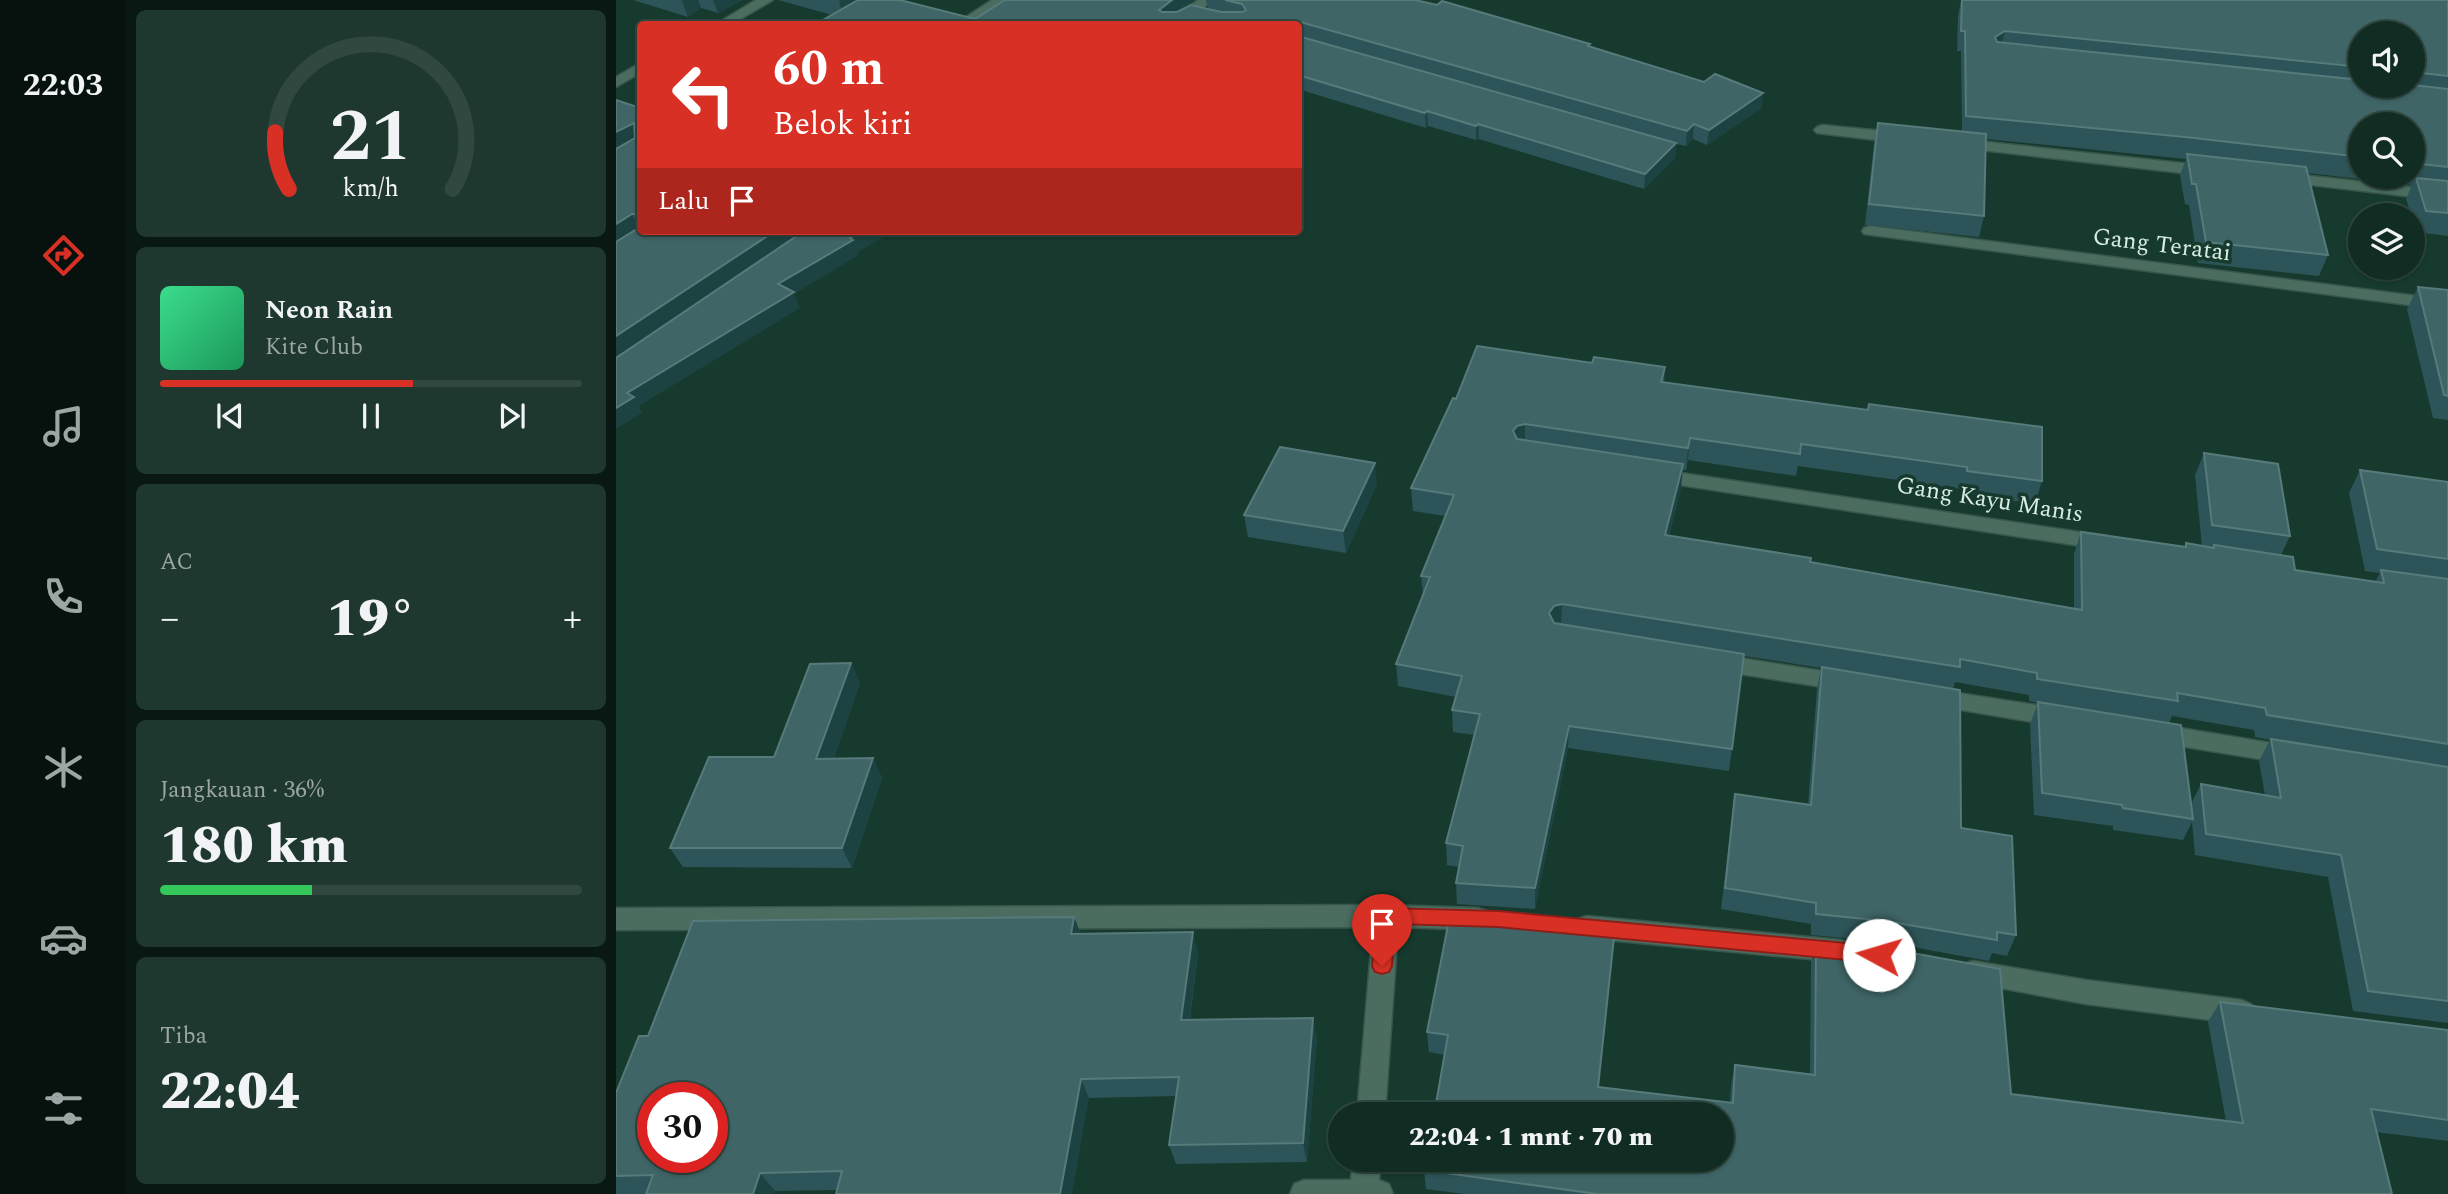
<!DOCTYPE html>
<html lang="id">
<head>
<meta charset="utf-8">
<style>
	:root { --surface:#112c22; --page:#1e382f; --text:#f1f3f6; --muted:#9ca7a5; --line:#304840; --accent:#d93025 }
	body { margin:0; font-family:Spectral,serif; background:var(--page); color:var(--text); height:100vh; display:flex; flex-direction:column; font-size:26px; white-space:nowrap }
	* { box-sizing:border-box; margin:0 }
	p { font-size:23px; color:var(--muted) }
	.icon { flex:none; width:38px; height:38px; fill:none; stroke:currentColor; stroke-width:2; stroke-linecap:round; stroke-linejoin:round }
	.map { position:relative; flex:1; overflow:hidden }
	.side { display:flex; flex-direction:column; gap:10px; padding:10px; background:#091813; width:490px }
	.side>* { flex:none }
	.top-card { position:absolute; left:21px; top:21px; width:665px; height:214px; border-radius:7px; box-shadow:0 2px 5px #0004,0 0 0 2px var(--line); background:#d93025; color:#fff; overflow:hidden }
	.buttons { position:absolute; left:1732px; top:21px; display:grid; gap:14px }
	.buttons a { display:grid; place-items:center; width:77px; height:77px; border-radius:50%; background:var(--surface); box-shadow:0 2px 5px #0004,0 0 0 2px var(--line); font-size:35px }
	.speed { position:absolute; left:21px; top:1082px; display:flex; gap:14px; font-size:35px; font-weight:700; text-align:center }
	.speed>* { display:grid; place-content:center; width:91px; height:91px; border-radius:50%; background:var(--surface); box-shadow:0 2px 5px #0004,0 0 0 2px var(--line); line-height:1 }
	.speed .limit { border:10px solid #d22; background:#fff; color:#111 }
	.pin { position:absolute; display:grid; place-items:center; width:60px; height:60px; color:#fff; margin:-72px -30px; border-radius:50% 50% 50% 0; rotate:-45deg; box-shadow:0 0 7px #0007 }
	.pin .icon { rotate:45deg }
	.me { position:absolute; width:77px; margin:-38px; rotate:276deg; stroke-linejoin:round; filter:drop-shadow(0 0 5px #0008) }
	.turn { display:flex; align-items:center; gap:24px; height:147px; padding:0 21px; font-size:32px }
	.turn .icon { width:91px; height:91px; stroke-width:2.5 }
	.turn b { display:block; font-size:49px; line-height:60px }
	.then { display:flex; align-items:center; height:66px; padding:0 21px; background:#0003; gap:14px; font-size:26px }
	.big { font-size:52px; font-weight:800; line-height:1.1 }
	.side .tile { flex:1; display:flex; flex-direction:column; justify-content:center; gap:10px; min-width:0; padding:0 24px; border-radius:10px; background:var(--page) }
	.side .dial { align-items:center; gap:0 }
	.dial svg { height:182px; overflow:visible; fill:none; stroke:var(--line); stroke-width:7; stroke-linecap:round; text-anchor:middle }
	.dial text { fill:var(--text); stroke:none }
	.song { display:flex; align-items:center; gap:21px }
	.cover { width:84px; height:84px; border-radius:10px; background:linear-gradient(135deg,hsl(150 70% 55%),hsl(150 70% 35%)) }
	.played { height:7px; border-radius:4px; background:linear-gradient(90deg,var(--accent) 60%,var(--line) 60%) }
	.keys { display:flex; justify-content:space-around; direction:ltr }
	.heat { display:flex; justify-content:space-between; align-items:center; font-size:38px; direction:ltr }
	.charge { height:10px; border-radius:5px; background:linear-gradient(90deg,#34c759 36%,var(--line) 0) }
	.trip { position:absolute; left:712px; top:1102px; width:406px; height:70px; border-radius:35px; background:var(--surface); box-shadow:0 2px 5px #0004,0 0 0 2px var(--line); font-weight:800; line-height:70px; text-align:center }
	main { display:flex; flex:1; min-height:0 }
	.menu { display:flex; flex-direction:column; width:126px; justify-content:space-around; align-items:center; background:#07120e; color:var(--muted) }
	.menu .icon { width:49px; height:49px }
	.menu .active { color:var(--accent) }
	.menu b { font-size:32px; color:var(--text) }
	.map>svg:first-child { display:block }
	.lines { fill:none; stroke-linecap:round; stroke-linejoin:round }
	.minor-casing { stroke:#38564b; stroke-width:3 }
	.minor { fill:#4a6d60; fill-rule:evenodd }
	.wall { fill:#2d5458; fill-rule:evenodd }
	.shaded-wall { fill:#1c4341 }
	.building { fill:#3f6566; stroke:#577a7a; stroke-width:2; fill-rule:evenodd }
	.route { fill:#d93025; stroke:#8d1f18; stroke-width:2 }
	.labels { text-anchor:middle; stroke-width:7; stroke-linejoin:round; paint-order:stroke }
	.street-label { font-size:24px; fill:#d8ece3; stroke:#173a2e }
</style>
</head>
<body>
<main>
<nav class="menu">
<b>22:03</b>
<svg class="icon active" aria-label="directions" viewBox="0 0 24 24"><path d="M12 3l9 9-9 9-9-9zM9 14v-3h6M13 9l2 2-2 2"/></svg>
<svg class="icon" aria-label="music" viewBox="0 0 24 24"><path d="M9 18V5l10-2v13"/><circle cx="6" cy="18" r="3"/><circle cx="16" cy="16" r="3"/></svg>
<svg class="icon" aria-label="phone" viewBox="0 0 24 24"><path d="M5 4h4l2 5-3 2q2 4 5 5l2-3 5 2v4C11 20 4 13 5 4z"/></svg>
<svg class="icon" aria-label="climate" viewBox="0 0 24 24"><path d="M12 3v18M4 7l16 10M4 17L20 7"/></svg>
<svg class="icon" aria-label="car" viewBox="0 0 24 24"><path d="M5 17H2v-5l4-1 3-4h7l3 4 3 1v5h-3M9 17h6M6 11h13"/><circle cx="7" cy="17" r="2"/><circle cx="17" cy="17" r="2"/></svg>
<svg class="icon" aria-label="filters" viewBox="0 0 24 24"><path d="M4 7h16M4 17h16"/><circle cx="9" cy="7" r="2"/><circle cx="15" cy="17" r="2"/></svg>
</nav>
<section class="side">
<div class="tile dial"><svg viewBox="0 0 100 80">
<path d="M14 69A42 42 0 1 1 86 69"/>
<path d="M14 69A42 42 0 0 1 8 44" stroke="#d93025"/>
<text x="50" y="56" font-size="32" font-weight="700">21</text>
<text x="50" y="72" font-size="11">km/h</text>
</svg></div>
<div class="tile">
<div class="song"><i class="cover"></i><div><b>Neon Rain</b><p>Kite Club</p></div></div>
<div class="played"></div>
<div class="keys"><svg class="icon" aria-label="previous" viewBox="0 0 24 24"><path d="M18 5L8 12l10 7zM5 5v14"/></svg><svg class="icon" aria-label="pause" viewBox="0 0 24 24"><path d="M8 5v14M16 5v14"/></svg><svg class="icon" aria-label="next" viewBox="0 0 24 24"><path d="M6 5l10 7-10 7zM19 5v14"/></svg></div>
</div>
<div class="tile"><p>AC</p>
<div class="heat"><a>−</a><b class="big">19°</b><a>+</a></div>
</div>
<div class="tile"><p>Jangkauan · 36%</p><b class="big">180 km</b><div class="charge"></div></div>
<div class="tile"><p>Tiba</p><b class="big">22:04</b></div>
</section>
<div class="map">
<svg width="1832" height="1194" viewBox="0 0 1832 1194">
	<rect width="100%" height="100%" fill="#173a2e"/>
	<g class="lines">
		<defs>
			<g id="minor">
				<path d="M140,0H157L116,24H100Z"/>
				<path d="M376,0H393L355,24H339Z"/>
				<path d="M582,0H598L563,24H548Z"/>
				<path d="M24,63V73L0,87V77Z"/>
				<path d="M1206,125L1287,133L1295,138L1287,143L1201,133L1198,130L1201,127Z"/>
				<path d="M1343,139L1593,166L1601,171L1593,176L1338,147L1335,144Z"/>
				<path d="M1667,173L1832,191V201L1661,181L1659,178Z"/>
				<path d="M1254,226L1832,300V310L1248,234L1246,231L1248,228Z"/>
				<path d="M1038,469L1491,536L1498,538L1501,543L1498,548L1491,550L1031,480L1028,475L1031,470Z"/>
				<path d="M1098,654L1232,675L1240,677L1243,683L1240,689L1232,691L1098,670L1090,668L1087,662L1090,656Z"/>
				<path d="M1316,689L1446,709L1454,712L1457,718L1454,724L1446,727L1316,705L1308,703L1305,697L1308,691Z"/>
				<path d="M1540,724L1674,746L1682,749L1686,755L1682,761L1674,764L1540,742L1532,739L1529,733L1532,727Z"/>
				<path d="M770,905L862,908L871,911L875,919L871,927L862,930L782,927L769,1115H741L757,927L0,930V908Z"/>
				<path d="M971,916L1225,940L1234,943L1238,951L1234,959L1225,962L971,938L962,935L958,927L962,919Z"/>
				<path d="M1357,961L1470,980L1626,1000L1635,1004L1639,1012L1635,1020L1626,1024L1470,1004L1357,983L1348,980L1344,972L1348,964Z"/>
				<path d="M737,1160H765L763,1180L773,1184L777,1194H674L678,1184L688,1180H735Z"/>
			</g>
		</defs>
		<use href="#minor" class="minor-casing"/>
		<use href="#minor" class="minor"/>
	</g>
	<g class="wall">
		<path d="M17,0H127L102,13L85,8L72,17Z"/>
		<path d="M162,0H284L359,19L578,0L563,11L592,9L590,0H799L974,47L1146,108L1091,145L1077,139L1070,146L1060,144L1059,158L1028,189L863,139L860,140L812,126L810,128L682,89V24H208L207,20L216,15Z"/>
		<path d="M1345,0H1832V236L1800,232L1797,222V215H1795L1790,199L1796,185L1692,173L1712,255L1703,276L1582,263L1573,205L1569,204L1564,175L1570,159L1370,139L1368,216L1363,237L1249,225L1258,143L1262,123L1346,132L1345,51H1341L1342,16ZM1745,33H1797V86H1745ZM1745,124H1797V177H1745Z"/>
		<path d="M0,100L24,108V231H188L0,357Z"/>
		<path d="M1802,287L1832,290V420L1817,418L1791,309Z"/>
		<path d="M976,363L1049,367L1048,383L1426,481L1419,504L1345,493V489L1182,466L1180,476L1072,460L1070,470H1067L1065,487L1053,536L1194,562L1458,608V554L1465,532L1568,547L1570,543L1586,546L1579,475L1588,453L1674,536L1665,555L1679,570L1759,582L1764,573L1749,571L1733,493L1744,470L1832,482V1023L1737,1011L1712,877L1579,855L1576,822L1567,840L1497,830V826L1418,815L1414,724L1422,703L1413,701V695L1339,682L1337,689L1345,828L1400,935L1391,956L1376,953L1373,961L1263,941L1195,935V924L1105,909L1119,794L1192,805L1201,689L1205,668L1128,656L1113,771L952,748L919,909L841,904L840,883L843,867L831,865L830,843L858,735L837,732L836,710L840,697L782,686L780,664L807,596L805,576L829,516L797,511L795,488L840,399ZM1556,716L1638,730L1639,737L1654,740L1643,761L1649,795L1585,784L1575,804L1553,723Z"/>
		<path d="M761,484L730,553L632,537L628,515Z"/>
		<path d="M235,663L244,683L218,758H257L266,778L236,868L67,867L54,848L158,757Z"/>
		<path d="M913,914V918L997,949L983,1087L1114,1103L1115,1085L1119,1065L1194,1075L1195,962L1200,941L1395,1094L1610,1121L1592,1022L1604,1002L1832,1030V1141L1760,1132L1776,1194H848L810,1189L808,1170L829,1055L813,1052L811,1032Z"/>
		<path d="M458,917L465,934L582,952L574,1020L701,1038L691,1162L560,1164L553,1145L560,1096L473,1098L221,1190L159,1191L158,1194H0V1093L32,1036Z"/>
	</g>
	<g class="shaded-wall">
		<path d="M67,0H82L85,8L72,17L66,1Z"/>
		<path d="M97,0H127L102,13Z"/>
		<path d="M225,0H259L228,18L223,2Z"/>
		<path d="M556,0H578L545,24L543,10Z"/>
		<path d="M1389,31L1384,51L1379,37Z"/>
		<path d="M1147,93L1146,108L1091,145L1093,130Z"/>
		<path d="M811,111L812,126L810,128L809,113Z"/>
		<path d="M18,123L24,137L0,150V132Z"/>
		<path d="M862,124L863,139L860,140V126Z"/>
		<path d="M1078,124L1077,139L1070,146L1071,131Z"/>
		<path d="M1060,143L1059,158L1028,189L1029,174Z"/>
		<path d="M16,214L24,229L0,244V224Z"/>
		<path d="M159,231H188L0,357V336Z"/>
		<path d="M246,231H278L242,252L243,255L178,294L184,308L23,406L26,413L0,429V408L11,393L162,284Z"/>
		<path d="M909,424V446L901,448L897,431L901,426Z"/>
		<path d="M1074,438L1072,460L1070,470L1072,448Z"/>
		<path d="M759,463L761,484L730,553L727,531Z"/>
		<path d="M1067,464L1065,487L1047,557L1049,535Z"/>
		<path d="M946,604L945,626L937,628L933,613L938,606Z"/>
		<path d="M235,663L244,683L211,778L200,759Z"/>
		<path d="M953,726L952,748L919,909V888Z"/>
		<path d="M257,758L266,778L236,868L226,848Z"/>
		<path d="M458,917L466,937L455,934Z"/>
		<path d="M999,928L997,949L981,1106L982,1087Z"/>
		<path d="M577,932L582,952L571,1040L565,1020Z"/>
		<path d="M697,1018L701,1038L691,1162L687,1143Z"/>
		<path d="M465,1079L473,1098L456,1194H444Z"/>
		<path d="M144,1173L159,1191L158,1194H137Z"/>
	</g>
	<g class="building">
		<path d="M242,0H284L359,19L389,0H556L543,10L546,12H561L575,5L605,12H627L630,10L626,4L609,0H799L821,5L826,1L974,44L972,46L1088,82L1099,74L1147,93L1093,130L1078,124L1071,131L681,21L678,24H221L207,20Z"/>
		<path d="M1346,0H1832V76L1797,72V33H1745V67L1389,31L1379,37L1381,42L1745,80V86L1797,85L1832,89V167L1797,163V124H1745V157L1569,137L1350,116L1349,31H1345Z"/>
		<path d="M682,36L1060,143L1029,174L862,124L860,126L811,111L809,113L682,75Z"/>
		<path d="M0,100L24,108V214H16L0,224V149L19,138L18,123L0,132Z"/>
		<path d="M1262,123L1370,134L1368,216L1253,204Z"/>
		<path d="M1571,154L1690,167L1712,255L1590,242L1580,184H1576Z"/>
		<path d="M1800,178L1832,181V213L1810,211Z"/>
		<path d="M24,227V231H159L0,336V242Z"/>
		<path d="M188,231H246L234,238L237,240L162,284L178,292L11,393L18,397L0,408V358Z"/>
		<path d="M1802,287L1832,290V396L1828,395Z"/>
		<path d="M861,346L976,363L978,357L1049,367L1045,382L1252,410L1253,404L1426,427V481L1351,471V467L1185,444L1184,454L1074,438L1072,448L909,424L901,426L897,431L901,439L1067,464L1049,535L1195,558L1194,562L1466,610L1465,532L1570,547V543L1598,548V545L1677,557L1679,570L1768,583L1765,570L1832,579V744L1651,715L1649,708L1561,693L1562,701L1421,679V673L1344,659V667L946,604L938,606L933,613L938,623L1128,654L1116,749L953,726L919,888L840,883L847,846L830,843L864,714L836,710L846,676L780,664L814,577L805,576L838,495L795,488L837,398L840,399Z"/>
		<path d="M664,447L759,463L727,531L628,515Z"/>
		<path d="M1588,453L1662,464L1674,536L1596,525Z"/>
		<path d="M1744,470L1832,482V559L1761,549Z"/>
		<path d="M235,663L200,759L257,758L226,848H54L93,757H158L194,664Z"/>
		<path d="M1206,667L1344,690L1345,828L1396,836L1400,935L1381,932V940L1269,921L1200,914V903L1109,888L1119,794L1195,805Z"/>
		<path d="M1422,702L1565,725L1577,819L1507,808L1506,805L1426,793Z"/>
		<path d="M1655,739L1832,767V1001L1752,991L1725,855L1590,834L1585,784L1665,798Z"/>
		<path d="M835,910L913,914L912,918L999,928L982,1087L1117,1103L1119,1065L1199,1075L1200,941L1269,948L1384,969L1395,1094L1627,1123L1604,1002L1832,1030V1120L1755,1109L1776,1194H981L808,1170L809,1160H1106V1115H818L832,1035L811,1032Z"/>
		<path d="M458,917L455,934L577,932L565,1020L697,1018L687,1143L553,1145L563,1077L465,1079L444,1194H220L226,1171L144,1173L137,1194H30L37,1175L0,1176V1093L23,1036H32L77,921ZM37,1097H96V1157H37Z"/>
	</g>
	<path class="route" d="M770,908L882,911L1263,946L1270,949L1273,955L1270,961L1263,963L882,927L779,924L776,966L773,972L766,974L759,972L756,966L761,916L763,910Z"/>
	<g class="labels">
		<g class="street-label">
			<text transform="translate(1546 244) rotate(7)" y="8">Gang Teratai</text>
			<text transform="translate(1374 499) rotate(9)" y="8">Gang Kayu Manis</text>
		</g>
	</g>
</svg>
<div class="buttons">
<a><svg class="icon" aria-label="sound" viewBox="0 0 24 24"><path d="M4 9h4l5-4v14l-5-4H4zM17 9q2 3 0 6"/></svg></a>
<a><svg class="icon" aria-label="search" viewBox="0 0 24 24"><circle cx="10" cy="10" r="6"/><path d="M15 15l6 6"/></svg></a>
<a><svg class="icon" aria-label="layers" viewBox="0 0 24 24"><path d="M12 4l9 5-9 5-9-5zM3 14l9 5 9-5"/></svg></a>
</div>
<div class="speed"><div class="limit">30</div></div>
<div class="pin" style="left:766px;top:966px;background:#d93025"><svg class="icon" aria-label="arrive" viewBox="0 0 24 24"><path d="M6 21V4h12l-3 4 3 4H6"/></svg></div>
<svg class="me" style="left:1263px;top:955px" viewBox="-20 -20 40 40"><circle r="19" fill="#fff"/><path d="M0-13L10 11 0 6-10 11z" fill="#d93025"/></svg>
<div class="trip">22:04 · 1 mnt · 70 m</div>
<div class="top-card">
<div class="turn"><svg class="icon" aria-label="left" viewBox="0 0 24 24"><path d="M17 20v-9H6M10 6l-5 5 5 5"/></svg><div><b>60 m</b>Belok kiri</div></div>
<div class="then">Lalu<svg class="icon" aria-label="arrive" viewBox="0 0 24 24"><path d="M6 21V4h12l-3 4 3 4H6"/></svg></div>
</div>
</div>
</main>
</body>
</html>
